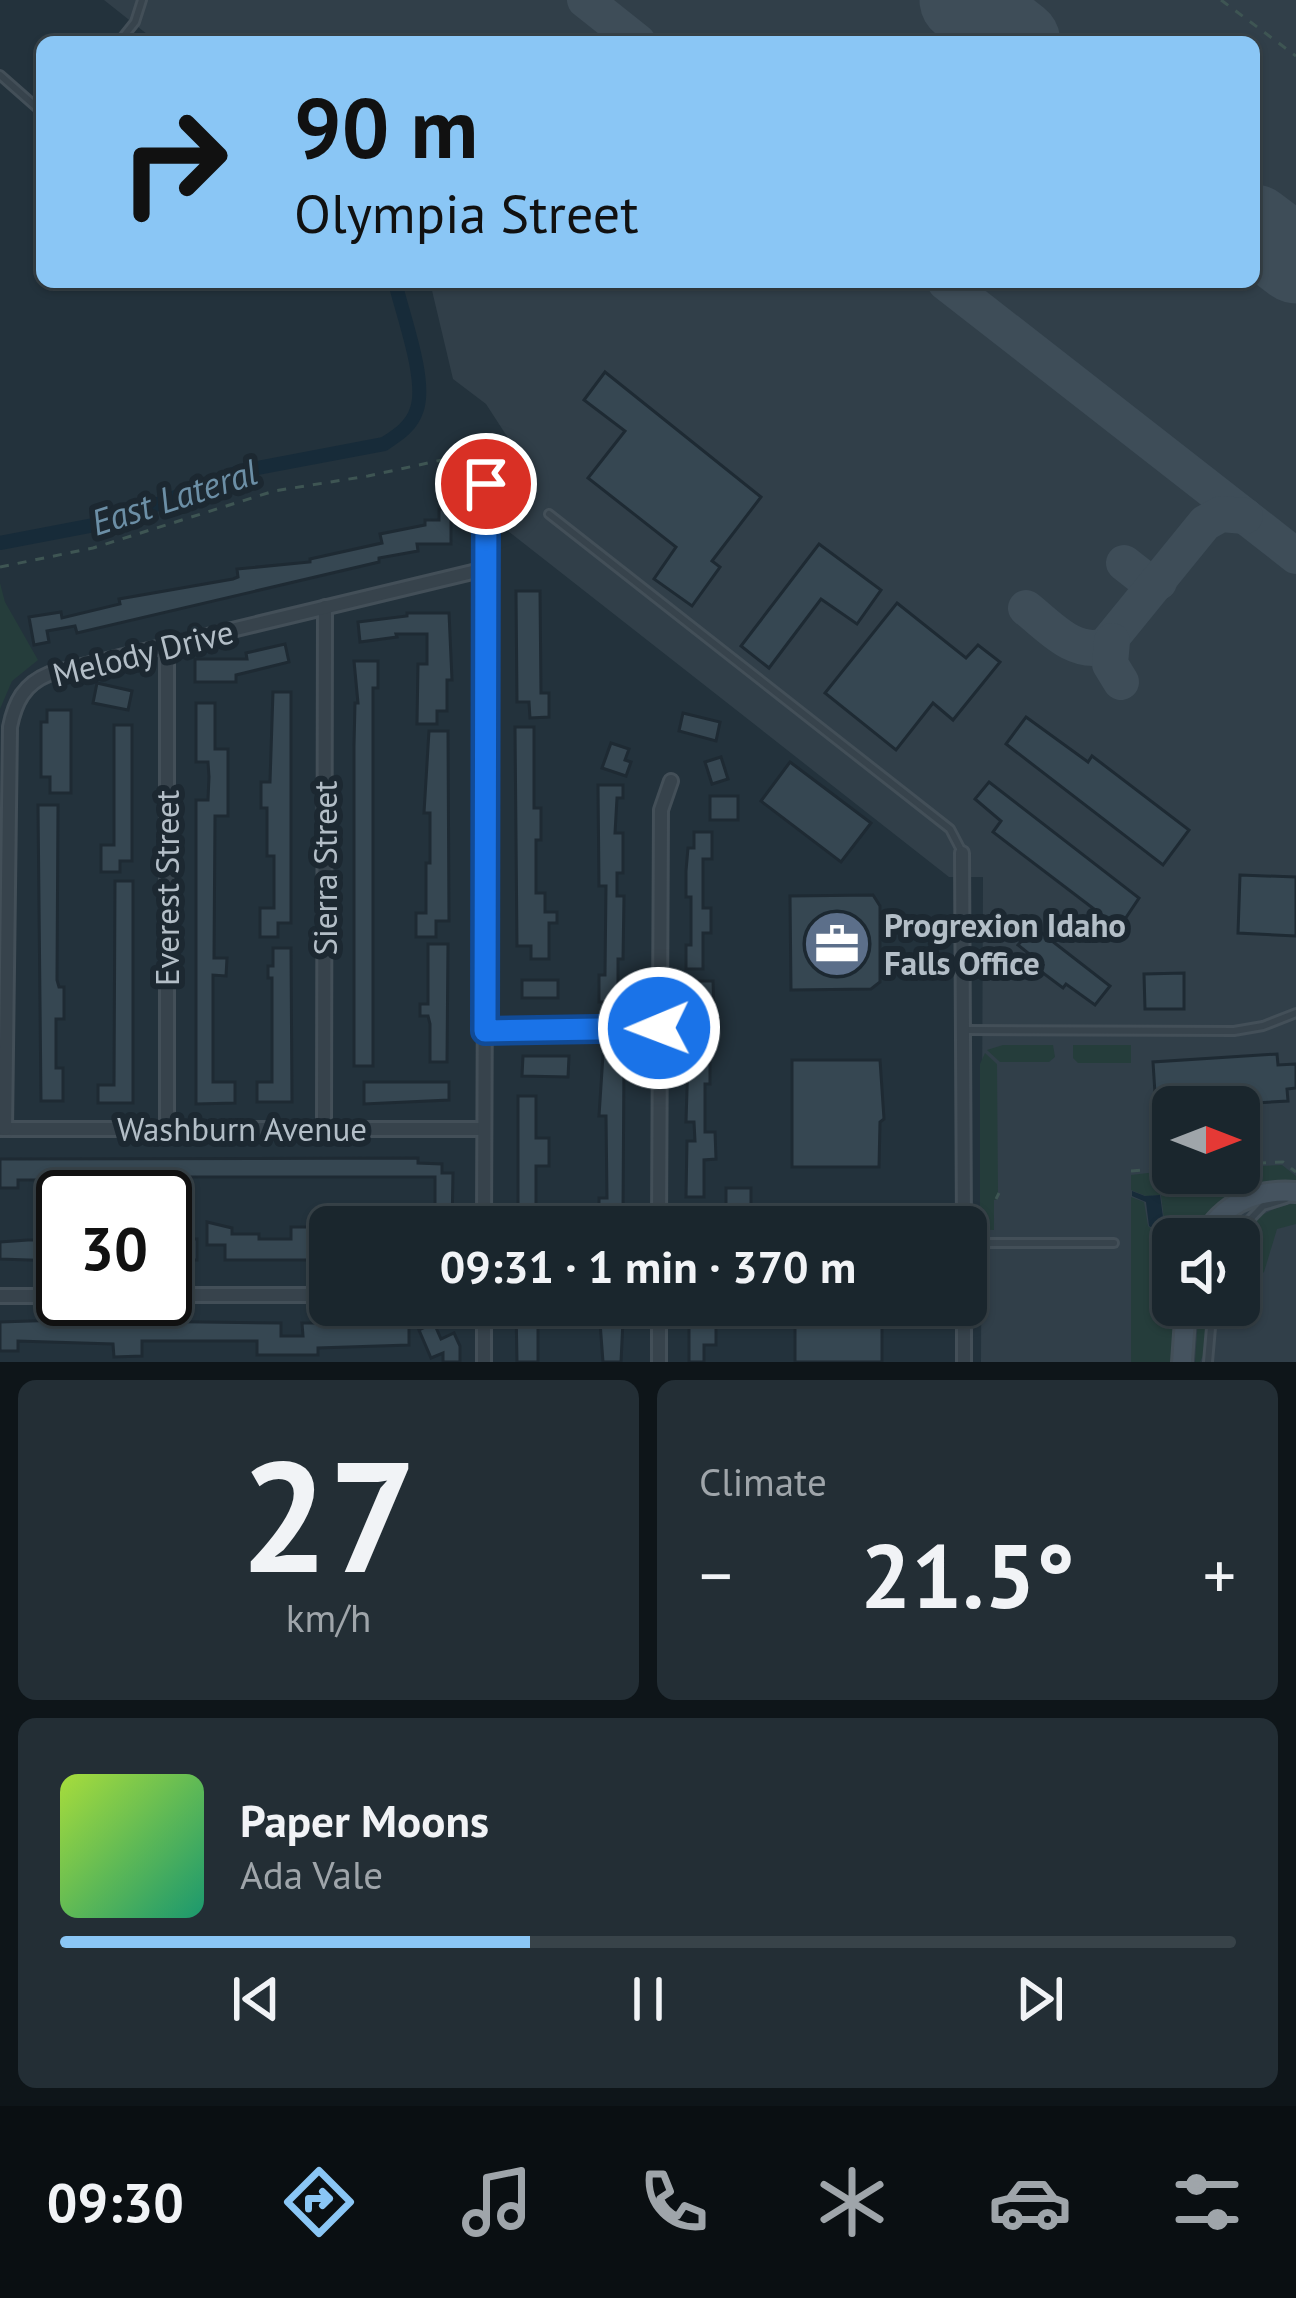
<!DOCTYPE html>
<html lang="en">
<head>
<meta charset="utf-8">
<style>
	:root { --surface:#1a262d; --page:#232e35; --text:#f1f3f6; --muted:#9fa5aa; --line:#384349; --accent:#8ac6f5 }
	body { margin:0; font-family:"PT Sans",sans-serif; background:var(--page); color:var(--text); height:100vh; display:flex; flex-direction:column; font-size:45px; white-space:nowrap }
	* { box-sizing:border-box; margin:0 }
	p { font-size:39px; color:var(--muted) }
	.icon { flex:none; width:66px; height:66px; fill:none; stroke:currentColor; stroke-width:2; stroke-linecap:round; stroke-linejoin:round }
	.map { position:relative; height:1362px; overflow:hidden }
	.details { display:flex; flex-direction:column; gap:18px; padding:18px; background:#0e1519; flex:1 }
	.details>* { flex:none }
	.top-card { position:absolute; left:36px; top:36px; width:1224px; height:252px; border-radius:18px; box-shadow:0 3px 9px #0004,0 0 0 3px var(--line); background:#8ac6f5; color:#111; overflow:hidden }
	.needle { width:78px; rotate:90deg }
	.tools { position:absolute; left:1152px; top:1086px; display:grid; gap:24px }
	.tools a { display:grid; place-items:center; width:108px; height:108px; border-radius:18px; background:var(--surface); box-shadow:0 3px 9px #0004,0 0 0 3px var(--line); font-size:60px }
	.speed { position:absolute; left:36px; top:1170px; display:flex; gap:24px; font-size:60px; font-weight:700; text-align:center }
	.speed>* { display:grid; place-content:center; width:156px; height:156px; border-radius:50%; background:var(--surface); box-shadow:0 3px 9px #0004,0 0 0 3px var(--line); line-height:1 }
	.speed .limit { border:6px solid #111; border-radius:18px; background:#fff; color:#111 }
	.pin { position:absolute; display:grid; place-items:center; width:102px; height:102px; color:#fff; margin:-51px; border:6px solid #fff; border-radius:50%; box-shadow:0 3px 12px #0007 }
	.me { position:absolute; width:132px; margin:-66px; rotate:269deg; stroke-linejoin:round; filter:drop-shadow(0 0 9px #0008) }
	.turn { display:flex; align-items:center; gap:42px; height:252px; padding:0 60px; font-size:54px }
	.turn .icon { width:156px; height:156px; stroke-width:2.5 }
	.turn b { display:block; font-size:84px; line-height:102px }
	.big { font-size:90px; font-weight:800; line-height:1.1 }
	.details .card { flex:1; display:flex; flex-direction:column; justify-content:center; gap:18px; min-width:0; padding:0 42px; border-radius:18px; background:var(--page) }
	.details .dial { align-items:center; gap:0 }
	.dial b { font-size:156px; line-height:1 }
	.song { display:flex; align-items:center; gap:36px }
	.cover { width:144px; height:144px; border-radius:18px; background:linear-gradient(135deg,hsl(80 70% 55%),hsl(160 70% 35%)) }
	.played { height:12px; border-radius:6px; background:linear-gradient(90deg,var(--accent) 40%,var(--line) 40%) }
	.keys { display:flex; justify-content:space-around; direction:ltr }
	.heat { display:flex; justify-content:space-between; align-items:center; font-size:66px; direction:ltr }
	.details .tiles { flex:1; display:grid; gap:18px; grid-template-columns:1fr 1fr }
	.card:last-child { grid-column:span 2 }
	.trip { position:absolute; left:309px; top:1206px; width:678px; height:120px; border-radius:18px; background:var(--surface); box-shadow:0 3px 9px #0004,0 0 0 3px var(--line); font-weight:800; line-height:120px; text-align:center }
	.tab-bar { display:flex; height:192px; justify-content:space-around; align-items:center; background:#0a0f12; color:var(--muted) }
	.tab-bar .icon { width:84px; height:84px }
	.tab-bar .current { color:var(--accent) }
	.tab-bar b { font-size:54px; color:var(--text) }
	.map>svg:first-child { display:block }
	.airport { fill:#313f49; fill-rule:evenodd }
	.green { fill:#253d3b }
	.water { fill:#172b39 }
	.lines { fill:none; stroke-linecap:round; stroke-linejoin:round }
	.canal { stroke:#172b39; stroke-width:14 }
	.taxiway { stroke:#3e4d58; stroke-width:36 }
	.runway { stroke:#3e4d58; stroke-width:87 }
	.building { fill:#364752; stroke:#1e2a33; stroke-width:3 }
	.service-casing { stroke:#434f58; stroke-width:12 }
	.minor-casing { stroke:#434f58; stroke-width:18 }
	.secondary-casing { stroke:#434f58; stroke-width:24 }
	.path { stroke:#3e5553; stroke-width:3; stroke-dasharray:9 9; stroke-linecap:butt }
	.service { stroke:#37434c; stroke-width:6 }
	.minor { stroke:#37434c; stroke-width:12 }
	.secondary { stroke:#45535f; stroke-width:18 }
	.route-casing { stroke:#114b97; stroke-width:30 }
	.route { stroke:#1a73e8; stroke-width:21 }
	.labels { text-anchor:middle; stroke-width:12; stroke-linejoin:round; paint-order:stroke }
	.street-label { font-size:33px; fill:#b3bec7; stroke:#1c2831 }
	.poi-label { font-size:33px; font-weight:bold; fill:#b3bec7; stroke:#1c2831; text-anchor:start }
	.water-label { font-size:36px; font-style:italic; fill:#6c8fa6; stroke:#1c2831 }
</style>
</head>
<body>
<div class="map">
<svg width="1296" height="1362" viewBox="0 0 1296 1362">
	<rect width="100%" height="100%" fill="#23323c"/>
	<path class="airport" d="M104,0H1296V1362H981L983,877H949L508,531L510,441L486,404L453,379L430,282H1254V42H157ZM1173,1107H1239V1173H1173ZM1173,1239H1239V1305H1173Z"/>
	<g class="green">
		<path d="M0,583L5,602L38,660L12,681L0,709Z"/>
		<path d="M1003,1045H1053L1055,1057L1049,1062H1000L987,1050Z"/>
		<path d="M1073,1045H1131V1063H1078L1073,1058Z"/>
		<path d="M985,1053L997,1064L998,1199L994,1200V1230L980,1229V1064Z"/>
		<path d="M1282,1165L1296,1176V1182C1248,1179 1222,1203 1195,1239H1173V1305H1183L1179,1362H1131V1197L1144,1202L1148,1226L1155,1232L1164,1219L1161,1195L1146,1196L1131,1190V1175L1173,1170L1239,1173V1167Z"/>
		<path d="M1296,1203V1224L1277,1229L1264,1272L1255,1280H1239V1239H1235C1253,1218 1269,1208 1296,1203Z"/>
		<path d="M1199,1305H1210L1208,1344L1200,1362H1195Z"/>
	</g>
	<path class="water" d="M1132,1191L1145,1196L1160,1195L1163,1217L1157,1231L1149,1226L1146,1202L1132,1196Z"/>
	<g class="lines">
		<path class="canal" d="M0,543L115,521L241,471L384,444C398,435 412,426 417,409C427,379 402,313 395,282"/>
		<g class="taxiway">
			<path d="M585,0L638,42"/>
			<path d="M945,282L1296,556"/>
			<path d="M1124,563L1147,581L1159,582"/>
			<path d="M1026,608C1049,626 1074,656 1105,646L1205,523L1221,514L1245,516"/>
			<path d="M1112,641L1110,664L1121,682"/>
		</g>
		<g class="runway">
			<path d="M963,0L1017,42"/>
			<path d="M1254,228L1296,260"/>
		</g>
	</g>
	<g class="building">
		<path d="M605,372L761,497L712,561L720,567L692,606L654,579L676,547L588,478L625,431L584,400Z"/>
		<path d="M439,509H451V544H417L418,551L379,558V562L77,633L75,626L47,631L49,642L34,645L29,617L61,612L62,618L120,604L119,599L233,579L238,577L237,569L310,562V559L382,543L380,534L425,525V520H439Z"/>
		<path d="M819,544L881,590L857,624L821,599L769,668L741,646Z"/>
		<path d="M516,591H540L541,693H549V717L530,718L529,702H517Z"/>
		<path d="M897,603L966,658L978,645L1000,662L953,720L933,703L896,750L825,693Z"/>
		<path d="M407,613H449L452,680H447V711H437V724H417L418,664H427V634H396L397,637L360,642L358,622L407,616Z"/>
		<path d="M285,644L289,662L236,675V682H195V659H247L246,653Z"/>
		<path d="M354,661H378V688H373V1066H354V746L355,703H358Z"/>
		<path d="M97,683L132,691L128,710L93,703Z"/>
		<path d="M273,692H291V923H278V937H260V908H274V856H267V808H261V782H270Z"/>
		<path d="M196,703H215V749H228V816H215L214,958H227L226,976L213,975V1082H235V1103L196,1104V800H208L209,777L208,762H196Z"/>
		<path d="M47,710H71V793H50V777H41V722H47Z"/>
		<path d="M683,713L720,722L716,741L679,731Z"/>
		<path d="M1026,717L1088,762L1092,756L1189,830L1163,865L1006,744Z"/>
		<path d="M114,725H132V861H120V872H101V845H114Z"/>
		<path d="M515,727H534V808H541V840H536V893H545V912H557V923H549V959H531V946H517Z"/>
		<path d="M429,731H448L449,921H436V937H416V913H426V863H430V813H424Z"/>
		<path d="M611,743L629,749L625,760L631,762L626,776L602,768Z"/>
		<path d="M721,757L728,779L712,784L705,762Z"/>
		<path d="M790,762L871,823L841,862L761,801Z"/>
		<path d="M989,782L1139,898L1119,928L993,832L1001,821L975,799Z"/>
		<path d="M598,785H623V798H617L615,833H623V873H617V896H624L623,959H618V987H624V1002H599V975H605L606,886H599Z"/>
		<rect x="710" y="796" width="28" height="24"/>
		<path d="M38,805H58L57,980L59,987H64V1019H56V1068H63V1101H41Z"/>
		<path d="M694,832H712V859H703V908H711V933H703V969H686V945H691V897H686V871L688,848H694Z"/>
		<path d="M1240,875L1296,877V936L1238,933Z"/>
		<path d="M115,881H133V1103H98V1085H114Z"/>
		<path d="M873,895L880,906V982L871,989L791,990L790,896Z"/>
		<path d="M1034,927L1110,986L1095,1005L1066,984L1063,988L1039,970L1043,965L1018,945Z"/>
		<path d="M428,944H448L447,1062H430V1024L428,1016H420V1004H428Z"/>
		<path d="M273,948H291L292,1102H257V1082H272V978H268V966H273Z"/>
		<path d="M1184,973V1009H1145L1144,974Z"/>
		<rect x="522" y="980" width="36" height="18"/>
		<path d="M695,981H713L715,1046H710V1084H705V1132H715L716,1159L704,1160V1197H686L687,1141H695L694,1122H686L688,1058H693V1034H686V1018L689,989H695Z"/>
		<path d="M1277,1054L1278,1065L1296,1064V1088L1287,1089L1288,1101L1156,1109L1153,1062Z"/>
		<path d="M603,1055H624L623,1213H617V1225H599V1198H607L606,1116H599Z"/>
		<path d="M523,1056H569L568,1077L522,1076Z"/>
		<path d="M792,1060H880L884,1119L880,1122L879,1167H792Z"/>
		<path d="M364,1082H449V1100L364,1104Z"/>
		<path d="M518,1096H536V1138H549V1166H536V1216H541V1227H518Z"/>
		<path d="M418,1158V1163L442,1164V1173H453L452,1227H435V1177H100L61,1178V1191H46V1180H18V1188H0V1159Z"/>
		<rect x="726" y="1188" width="25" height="22"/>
		<path d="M207,1222L232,1228V1234H259V1239H291V1227H311V1260H225V1245H207Z"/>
		<path d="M167,1233H183V1239H197V1260H165Z"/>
		<path d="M28,1240H58V1261L0,1259V1242Z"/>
		<rect x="795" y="1305" width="87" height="57"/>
		<path d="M516,1307H538V1362H517Z"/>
		<path d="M599,1309H618V1320H623L621,1362H603Z"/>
		<path d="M61,1320L281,1323V1336H303L302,1323H409V1345L318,1348V1355H257V1341H142V1356L114,1357L113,1344L18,1341V1351H0V1322Z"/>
		<path d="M434,1323L441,1339L454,1333L460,1346V1362H443V1353L431,1358L419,1330Z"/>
		<path d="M689,1327H716V1345H704V1362H689Z"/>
	</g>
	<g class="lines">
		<defs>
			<g id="service">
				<path d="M119,42L135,22L142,0"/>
				<path d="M0,75L42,112"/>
				<path d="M549,514L950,829L961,850"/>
				<path d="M966,1030L1234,1031L1263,1026L1296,1013"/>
				<path d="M1231,1239L1263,1206L1286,1199"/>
				<path d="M966,1243H1114"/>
				<path d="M1208,1362L1213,1305"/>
			</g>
			<g id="minor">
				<path d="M167,647V1128"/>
				<path d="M962,853L964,1227"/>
				<path d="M485,1031L659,1027"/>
				<path d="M324,1128L325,607"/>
				<path d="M1,1129H484"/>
				<path d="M5,1129L10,727C15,702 24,684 49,674L485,569"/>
				<path d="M484,1227L487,458"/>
				<path d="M659,1227L661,810L671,781"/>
				<path d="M165,1295H330"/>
				<path d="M0,1296H63"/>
				<path d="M964,1305V1362"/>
				<path d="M484,1362V1305"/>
				<path d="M659,1362V1305"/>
			</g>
			<g id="secondary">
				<path d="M1203,1239C1223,1203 1256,1189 1296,1192"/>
				<path d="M1182,1362L1186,1305"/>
			</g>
		</defs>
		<use href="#service" class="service-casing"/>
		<use href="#minor" class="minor-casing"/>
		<use href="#secondary" class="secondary-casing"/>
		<g class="path">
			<path d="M1221,0L1296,56"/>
			<path d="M0,567L93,548L274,491L368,476L474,453"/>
			<path d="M1239,1164L1283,1162L1296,1172"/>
			<path d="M1131,1171L1173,1168"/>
			<path d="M996,1199L999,1193"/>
		</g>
		<use href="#service" class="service"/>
		<use href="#minor" class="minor"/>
		<use href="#secondary" class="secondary"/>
	</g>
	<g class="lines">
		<defs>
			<path id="route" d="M486,484L485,1031L659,1028"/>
		</defs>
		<use href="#route" class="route-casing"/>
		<use href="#route" class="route"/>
	</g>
	<defs>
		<symbol id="office-disc" viewBox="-11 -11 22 22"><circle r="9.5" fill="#5c6f8a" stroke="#1c2831"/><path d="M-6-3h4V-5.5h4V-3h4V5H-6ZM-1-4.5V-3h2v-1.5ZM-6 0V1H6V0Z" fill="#fff"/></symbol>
	</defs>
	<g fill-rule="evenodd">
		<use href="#office-disc" x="799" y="906" width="76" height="76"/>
	</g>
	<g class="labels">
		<g class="street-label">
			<text transform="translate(143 653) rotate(-14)" y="12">Melody Drive</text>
			<text transform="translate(325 868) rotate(-90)" y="12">Sierra Street</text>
			<text transform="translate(167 888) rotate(-90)" y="12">Everest Street</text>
			<text x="242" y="1141">Washburn Avenue</text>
		</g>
		<g class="poi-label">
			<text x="884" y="937">Progrexion Idaho<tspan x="884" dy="38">Falls Office</tspan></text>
		</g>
		<g class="water-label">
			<text transform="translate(174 497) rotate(-18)" y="13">East Lateral</text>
		</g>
	</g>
</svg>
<div class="tools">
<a><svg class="needle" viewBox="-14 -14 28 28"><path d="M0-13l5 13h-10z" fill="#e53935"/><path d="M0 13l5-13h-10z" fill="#9fa5aa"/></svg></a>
<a><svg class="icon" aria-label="sound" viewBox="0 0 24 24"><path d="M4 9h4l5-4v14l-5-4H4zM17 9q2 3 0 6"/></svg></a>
</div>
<div class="speed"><div class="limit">30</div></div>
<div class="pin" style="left:486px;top:484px;background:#d93025"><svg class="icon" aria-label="arrive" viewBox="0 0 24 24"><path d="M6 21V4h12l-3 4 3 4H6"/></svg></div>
<svg class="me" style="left:659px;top:1028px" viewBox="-20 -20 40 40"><circle r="17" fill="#1a73e8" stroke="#fff" stroke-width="3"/><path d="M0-11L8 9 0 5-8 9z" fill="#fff"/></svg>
<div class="trip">09:31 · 1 min · 370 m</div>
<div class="top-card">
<div class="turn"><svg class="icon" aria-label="right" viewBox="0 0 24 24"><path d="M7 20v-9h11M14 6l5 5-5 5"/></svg><div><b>90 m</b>Olympia Street</div></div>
</div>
</div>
<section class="details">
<div class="tiles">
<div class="card dial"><b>27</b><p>km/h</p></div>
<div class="card"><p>Climate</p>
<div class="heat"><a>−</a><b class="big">21.5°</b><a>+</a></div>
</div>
<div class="card">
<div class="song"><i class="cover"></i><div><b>Paper Moons</b><p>Ada Vale</p></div></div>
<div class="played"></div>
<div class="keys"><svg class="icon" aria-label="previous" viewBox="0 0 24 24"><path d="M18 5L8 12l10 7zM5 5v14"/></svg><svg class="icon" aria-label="pause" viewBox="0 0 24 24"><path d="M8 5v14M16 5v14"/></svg><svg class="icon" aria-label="next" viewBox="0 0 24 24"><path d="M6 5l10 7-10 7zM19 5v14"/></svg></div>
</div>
</div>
</section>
<nav class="tab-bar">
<b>09:30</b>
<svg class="icon current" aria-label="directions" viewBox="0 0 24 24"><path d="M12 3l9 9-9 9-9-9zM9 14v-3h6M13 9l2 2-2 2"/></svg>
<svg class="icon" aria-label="music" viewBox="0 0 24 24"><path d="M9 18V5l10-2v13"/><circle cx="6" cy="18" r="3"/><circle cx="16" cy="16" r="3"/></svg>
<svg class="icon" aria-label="phone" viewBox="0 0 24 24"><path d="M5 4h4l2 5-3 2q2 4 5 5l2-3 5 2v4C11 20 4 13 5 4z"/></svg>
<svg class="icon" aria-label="climate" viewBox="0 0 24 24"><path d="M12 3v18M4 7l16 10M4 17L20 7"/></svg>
<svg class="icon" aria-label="car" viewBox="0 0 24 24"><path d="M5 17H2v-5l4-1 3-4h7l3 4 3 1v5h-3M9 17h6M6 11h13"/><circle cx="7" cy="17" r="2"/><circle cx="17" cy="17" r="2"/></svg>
<svg class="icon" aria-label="filters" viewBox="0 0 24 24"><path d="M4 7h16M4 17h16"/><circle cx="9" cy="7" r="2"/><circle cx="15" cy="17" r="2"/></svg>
</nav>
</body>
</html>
